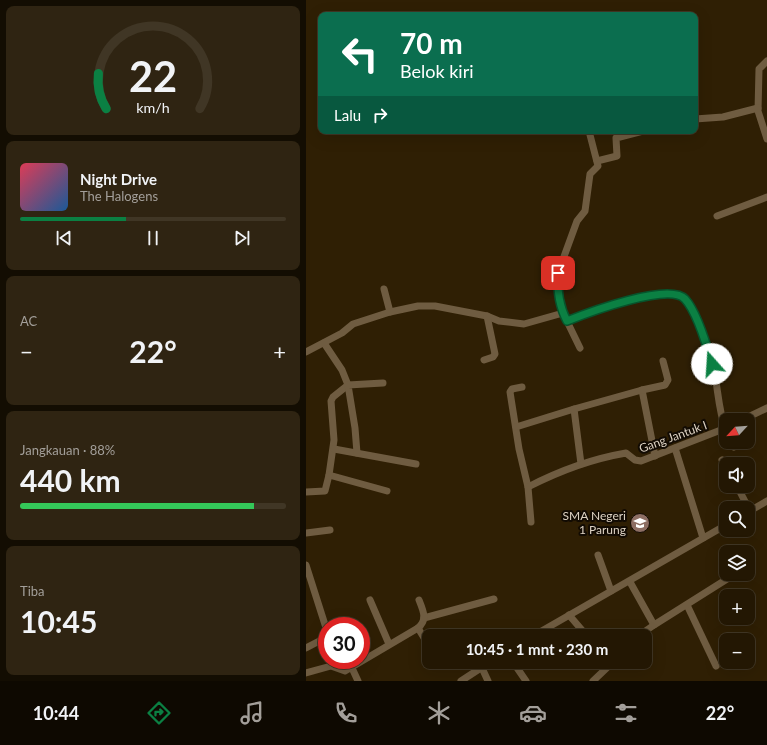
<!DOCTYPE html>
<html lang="id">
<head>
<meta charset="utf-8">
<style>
	:root { --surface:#231703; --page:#2f2412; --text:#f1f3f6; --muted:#a39f9a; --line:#403625; --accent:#0b8043 }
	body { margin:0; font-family:Lato,sans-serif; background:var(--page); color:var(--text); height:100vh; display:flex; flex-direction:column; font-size:15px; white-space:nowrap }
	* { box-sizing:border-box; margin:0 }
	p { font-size:13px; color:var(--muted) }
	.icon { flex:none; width:22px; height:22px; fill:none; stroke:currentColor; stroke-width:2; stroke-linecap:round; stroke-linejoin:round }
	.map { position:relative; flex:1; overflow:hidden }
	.sheet { display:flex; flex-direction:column; gap:6px; padding:6px; background:#130d02; width:306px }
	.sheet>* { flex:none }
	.banner { position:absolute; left:12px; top:12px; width:380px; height:122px; border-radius:8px; box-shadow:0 4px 16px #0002,0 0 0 1px var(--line); background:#0b6e4f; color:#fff; overflow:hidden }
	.needle { width:26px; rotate:244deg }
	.tools { position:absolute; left:413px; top:413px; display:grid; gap:8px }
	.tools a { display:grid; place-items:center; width:36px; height:36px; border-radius:8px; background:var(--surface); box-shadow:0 4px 16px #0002,0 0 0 1px var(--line); font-size:20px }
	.speed { position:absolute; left:12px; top:617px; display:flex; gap:8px; font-size:20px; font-weight:700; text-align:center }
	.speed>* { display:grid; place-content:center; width:52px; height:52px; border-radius:50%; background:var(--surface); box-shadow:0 4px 16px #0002,0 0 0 1px var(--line); line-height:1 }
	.speed .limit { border:6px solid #d22; background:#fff; color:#111 }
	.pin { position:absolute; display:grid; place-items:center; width:34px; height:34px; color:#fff; margin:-17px; border-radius:8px; box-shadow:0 2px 6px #0006 }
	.me { position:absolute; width:44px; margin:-22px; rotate:341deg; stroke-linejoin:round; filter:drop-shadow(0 0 3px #0008) }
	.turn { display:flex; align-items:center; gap:14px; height:84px; padding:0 16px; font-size:18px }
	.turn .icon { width:52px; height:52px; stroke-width:2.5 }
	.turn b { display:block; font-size:28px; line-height:34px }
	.then { display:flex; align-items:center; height:38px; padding:0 16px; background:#0003; gap:8px; font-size:15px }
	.big { font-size:30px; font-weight:700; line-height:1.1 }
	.sheet .widget { flex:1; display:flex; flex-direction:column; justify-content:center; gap:6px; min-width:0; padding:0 14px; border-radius:8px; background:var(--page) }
	.sheet .dial { align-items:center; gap:0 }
	.dial svg { height:104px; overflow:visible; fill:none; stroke:var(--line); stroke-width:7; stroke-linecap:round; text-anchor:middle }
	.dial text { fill:var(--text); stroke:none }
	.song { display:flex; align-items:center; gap:12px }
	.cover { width:48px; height:48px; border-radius:6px; background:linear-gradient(135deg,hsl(350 70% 55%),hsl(210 70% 35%)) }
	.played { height:4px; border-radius:2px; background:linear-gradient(90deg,var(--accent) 40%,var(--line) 40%) }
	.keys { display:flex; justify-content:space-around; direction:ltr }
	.heat { display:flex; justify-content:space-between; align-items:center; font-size:22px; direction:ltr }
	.charge { height:6px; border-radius:3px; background:linear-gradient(90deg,#34c759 88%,var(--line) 0) }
	.trip { position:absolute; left:116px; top:629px; width:230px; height:40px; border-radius:8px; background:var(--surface); box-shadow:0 4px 16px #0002,0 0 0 1px var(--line); font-weight:700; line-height:40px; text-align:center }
	.tabs { display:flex; height:64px; justify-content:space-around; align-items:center; background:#0e0901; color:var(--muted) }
	.tabs .icon { width:28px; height:28px }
	.tabs .on { color:var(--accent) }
	.tabs b { font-size:18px; color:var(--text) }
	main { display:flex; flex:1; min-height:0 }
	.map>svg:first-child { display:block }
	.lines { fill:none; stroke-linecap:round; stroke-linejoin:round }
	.minor { stroke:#6f5c41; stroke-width:7 }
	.route-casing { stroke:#07532c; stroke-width:10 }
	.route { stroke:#0b8043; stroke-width:7 }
	.labels { text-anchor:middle; stroke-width:4; stroke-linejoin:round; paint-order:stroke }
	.street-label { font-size:12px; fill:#ded3c4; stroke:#120b03 }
	.poi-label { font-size:12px; fill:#ded3c4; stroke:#120b03; text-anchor:end }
</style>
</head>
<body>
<main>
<section class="sheet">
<div class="widget dial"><svg viewBox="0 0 100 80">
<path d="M14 69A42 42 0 1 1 86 69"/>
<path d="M14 69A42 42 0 0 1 8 42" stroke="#0b8043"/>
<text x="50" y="56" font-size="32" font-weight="700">22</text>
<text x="50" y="72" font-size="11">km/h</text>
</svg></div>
<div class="widget">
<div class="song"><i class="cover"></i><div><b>Night Drive</b><p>The Halogens</p></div></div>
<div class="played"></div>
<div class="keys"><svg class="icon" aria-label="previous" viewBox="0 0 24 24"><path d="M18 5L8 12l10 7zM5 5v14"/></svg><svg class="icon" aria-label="pause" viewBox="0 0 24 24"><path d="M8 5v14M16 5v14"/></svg><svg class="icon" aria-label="next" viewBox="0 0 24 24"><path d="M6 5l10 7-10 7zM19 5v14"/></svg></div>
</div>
<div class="widget"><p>AC</p>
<div class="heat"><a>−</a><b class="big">22°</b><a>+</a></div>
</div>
<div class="widget"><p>Jangkauan · 88%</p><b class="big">440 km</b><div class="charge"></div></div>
<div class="widget"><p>Tiba</p><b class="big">10:45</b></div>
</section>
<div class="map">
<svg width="461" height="681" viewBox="0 0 461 681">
	<rect width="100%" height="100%" fill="#2f1f04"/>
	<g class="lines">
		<g class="minor">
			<path d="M461,61L453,69L452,111L461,139"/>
			<path d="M389,119L417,117L452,108"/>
			<path d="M291,161L311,156L310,138L337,131"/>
			<path d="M411,216L461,197"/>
			<path d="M78,289L84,312"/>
			<path d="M261,321C281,313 357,285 375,296C387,303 403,350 407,365C412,386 412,410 420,431"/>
			<path d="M18,343L36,370L42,385L27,397L25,401L28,440L23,475L81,491"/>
			<path d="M274,348L257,313L252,291V273L271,221L279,211L284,174L292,166L283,131"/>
			<path d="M0,352L36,333L47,324L84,312L112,306H129L181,316L193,321L218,324L257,313"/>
			<path d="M178,360L187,357L189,354L181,316"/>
			<path d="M216,387L206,389L204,392L213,449L222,487"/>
			<path d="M336,390L349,456"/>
			<path d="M268,409L336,390L359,385L362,380L357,361"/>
			<path d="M436,420L461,408"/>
			<path d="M210,427L268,409L275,464"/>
			<path d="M425,442L428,447"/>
			<path d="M369,448L397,538"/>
			<path d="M28,449L110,464"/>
			<path d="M51,453L49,428L42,385L77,383"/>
			<path d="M416,460L420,467"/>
			<path d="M431,486L444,511"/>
			<path d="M0,492L19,491L23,475"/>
			<path d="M442,512L461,501"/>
			<path d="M225,522L222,487C253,471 285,459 320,453L329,460L335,461L420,428"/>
			<path d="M0,533L24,530"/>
			<path d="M292,555L305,591"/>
			<path d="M0,565L21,631"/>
			<path d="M324,582L348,625"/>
			<path d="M64,600L83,644"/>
			<path d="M381,605L410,666"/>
			<path d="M263,615L281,636"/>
			<path d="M118,618L188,599"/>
			<path d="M112,628L123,646"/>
			<path d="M227,636L420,525"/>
			<path d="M337,636L338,632L348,625L429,574"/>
			<path d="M0,648L21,637"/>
			<path d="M207,662L220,681"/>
			<path d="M46,668L52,681"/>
			<path d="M176,668L182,681"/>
			<path d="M0,673L25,666L39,671L112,628C122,620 117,610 113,600"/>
			<path d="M155,681L184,662"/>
			<path d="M287,681L307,662"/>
		</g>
	</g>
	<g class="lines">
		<defs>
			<path id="route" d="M252,273C251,290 253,306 261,321C281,313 363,282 379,299C391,312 401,346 406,364"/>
		</defs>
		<use href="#route" class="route-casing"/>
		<use href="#route" class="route"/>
	</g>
	<defs>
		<symbol id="school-disc" viewBox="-11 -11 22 22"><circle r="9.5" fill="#8d6e63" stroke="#120b03"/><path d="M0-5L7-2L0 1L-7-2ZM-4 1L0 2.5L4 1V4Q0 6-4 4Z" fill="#fff"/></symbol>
	</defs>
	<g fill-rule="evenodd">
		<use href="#school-disc" x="323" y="512" width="22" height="22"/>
	</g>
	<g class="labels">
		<g class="street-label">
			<text transform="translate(367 437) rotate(-20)" y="4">Gang Jantuk I</text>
		</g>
		<g class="poi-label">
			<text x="320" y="520">SMA Negeri<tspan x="320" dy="14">1 Parung</tspan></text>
		</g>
	</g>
</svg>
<div class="tools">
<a><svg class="needle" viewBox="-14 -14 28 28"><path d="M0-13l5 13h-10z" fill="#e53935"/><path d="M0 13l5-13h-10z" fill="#a39f9a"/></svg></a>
<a><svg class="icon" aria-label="sound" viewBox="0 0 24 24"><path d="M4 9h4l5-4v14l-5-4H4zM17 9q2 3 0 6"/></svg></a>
<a><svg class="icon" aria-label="search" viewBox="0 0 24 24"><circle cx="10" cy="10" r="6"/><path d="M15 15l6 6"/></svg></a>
<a><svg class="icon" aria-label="layers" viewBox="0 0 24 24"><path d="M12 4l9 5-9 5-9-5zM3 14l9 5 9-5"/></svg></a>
<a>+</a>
<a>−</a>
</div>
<div class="speed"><div class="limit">30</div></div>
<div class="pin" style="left:252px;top:273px;background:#d93025"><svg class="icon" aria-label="arrive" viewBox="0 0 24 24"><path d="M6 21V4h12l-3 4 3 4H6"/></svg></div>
<svg class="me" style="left:406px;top:364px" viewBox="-20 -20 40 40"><circle r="19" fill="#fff"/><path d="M0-13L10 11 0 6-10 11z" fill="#0b8043"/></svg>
<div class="trip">10:45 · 1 mnt · 230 m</div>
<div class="banner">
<div class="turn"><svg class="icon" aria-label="left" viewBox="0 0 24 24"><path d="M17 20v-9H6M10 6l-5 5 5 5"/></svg><div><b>70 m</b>Belok kiri</div></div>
<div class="then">Lalu<svg class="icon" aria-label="right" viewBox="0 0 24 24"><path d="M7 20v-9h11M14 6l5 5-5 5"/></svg></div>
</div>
</div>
</main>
<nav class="tabs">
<b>10:44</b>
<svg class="icon on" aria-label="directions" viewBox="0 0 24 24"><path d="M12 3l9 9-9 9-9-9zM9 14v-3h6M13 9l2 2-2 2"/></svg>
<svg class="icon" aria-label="music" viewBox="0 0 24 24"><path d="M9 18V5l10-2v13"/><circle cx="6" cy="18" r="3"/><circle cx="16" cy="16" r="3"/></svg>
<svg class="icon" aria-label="phone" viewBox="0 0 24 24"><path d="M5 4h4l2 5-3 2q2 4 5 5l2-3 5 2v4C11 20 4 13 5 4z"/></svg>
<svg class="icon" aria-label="climate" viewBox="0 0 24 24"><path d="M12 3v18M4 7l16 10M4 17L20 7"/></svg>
<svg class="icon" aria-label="car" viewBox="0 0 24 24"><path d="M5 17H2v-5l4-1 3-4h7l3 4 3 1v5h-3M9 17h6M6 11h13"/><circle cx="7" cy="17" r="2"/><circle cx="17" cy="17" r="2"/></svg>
<svg class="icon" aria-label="filters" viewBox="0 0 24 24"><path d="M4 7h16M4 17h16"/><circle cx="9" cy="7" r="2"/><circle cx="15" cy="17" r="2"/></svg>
<b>22°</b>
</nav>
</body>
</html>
